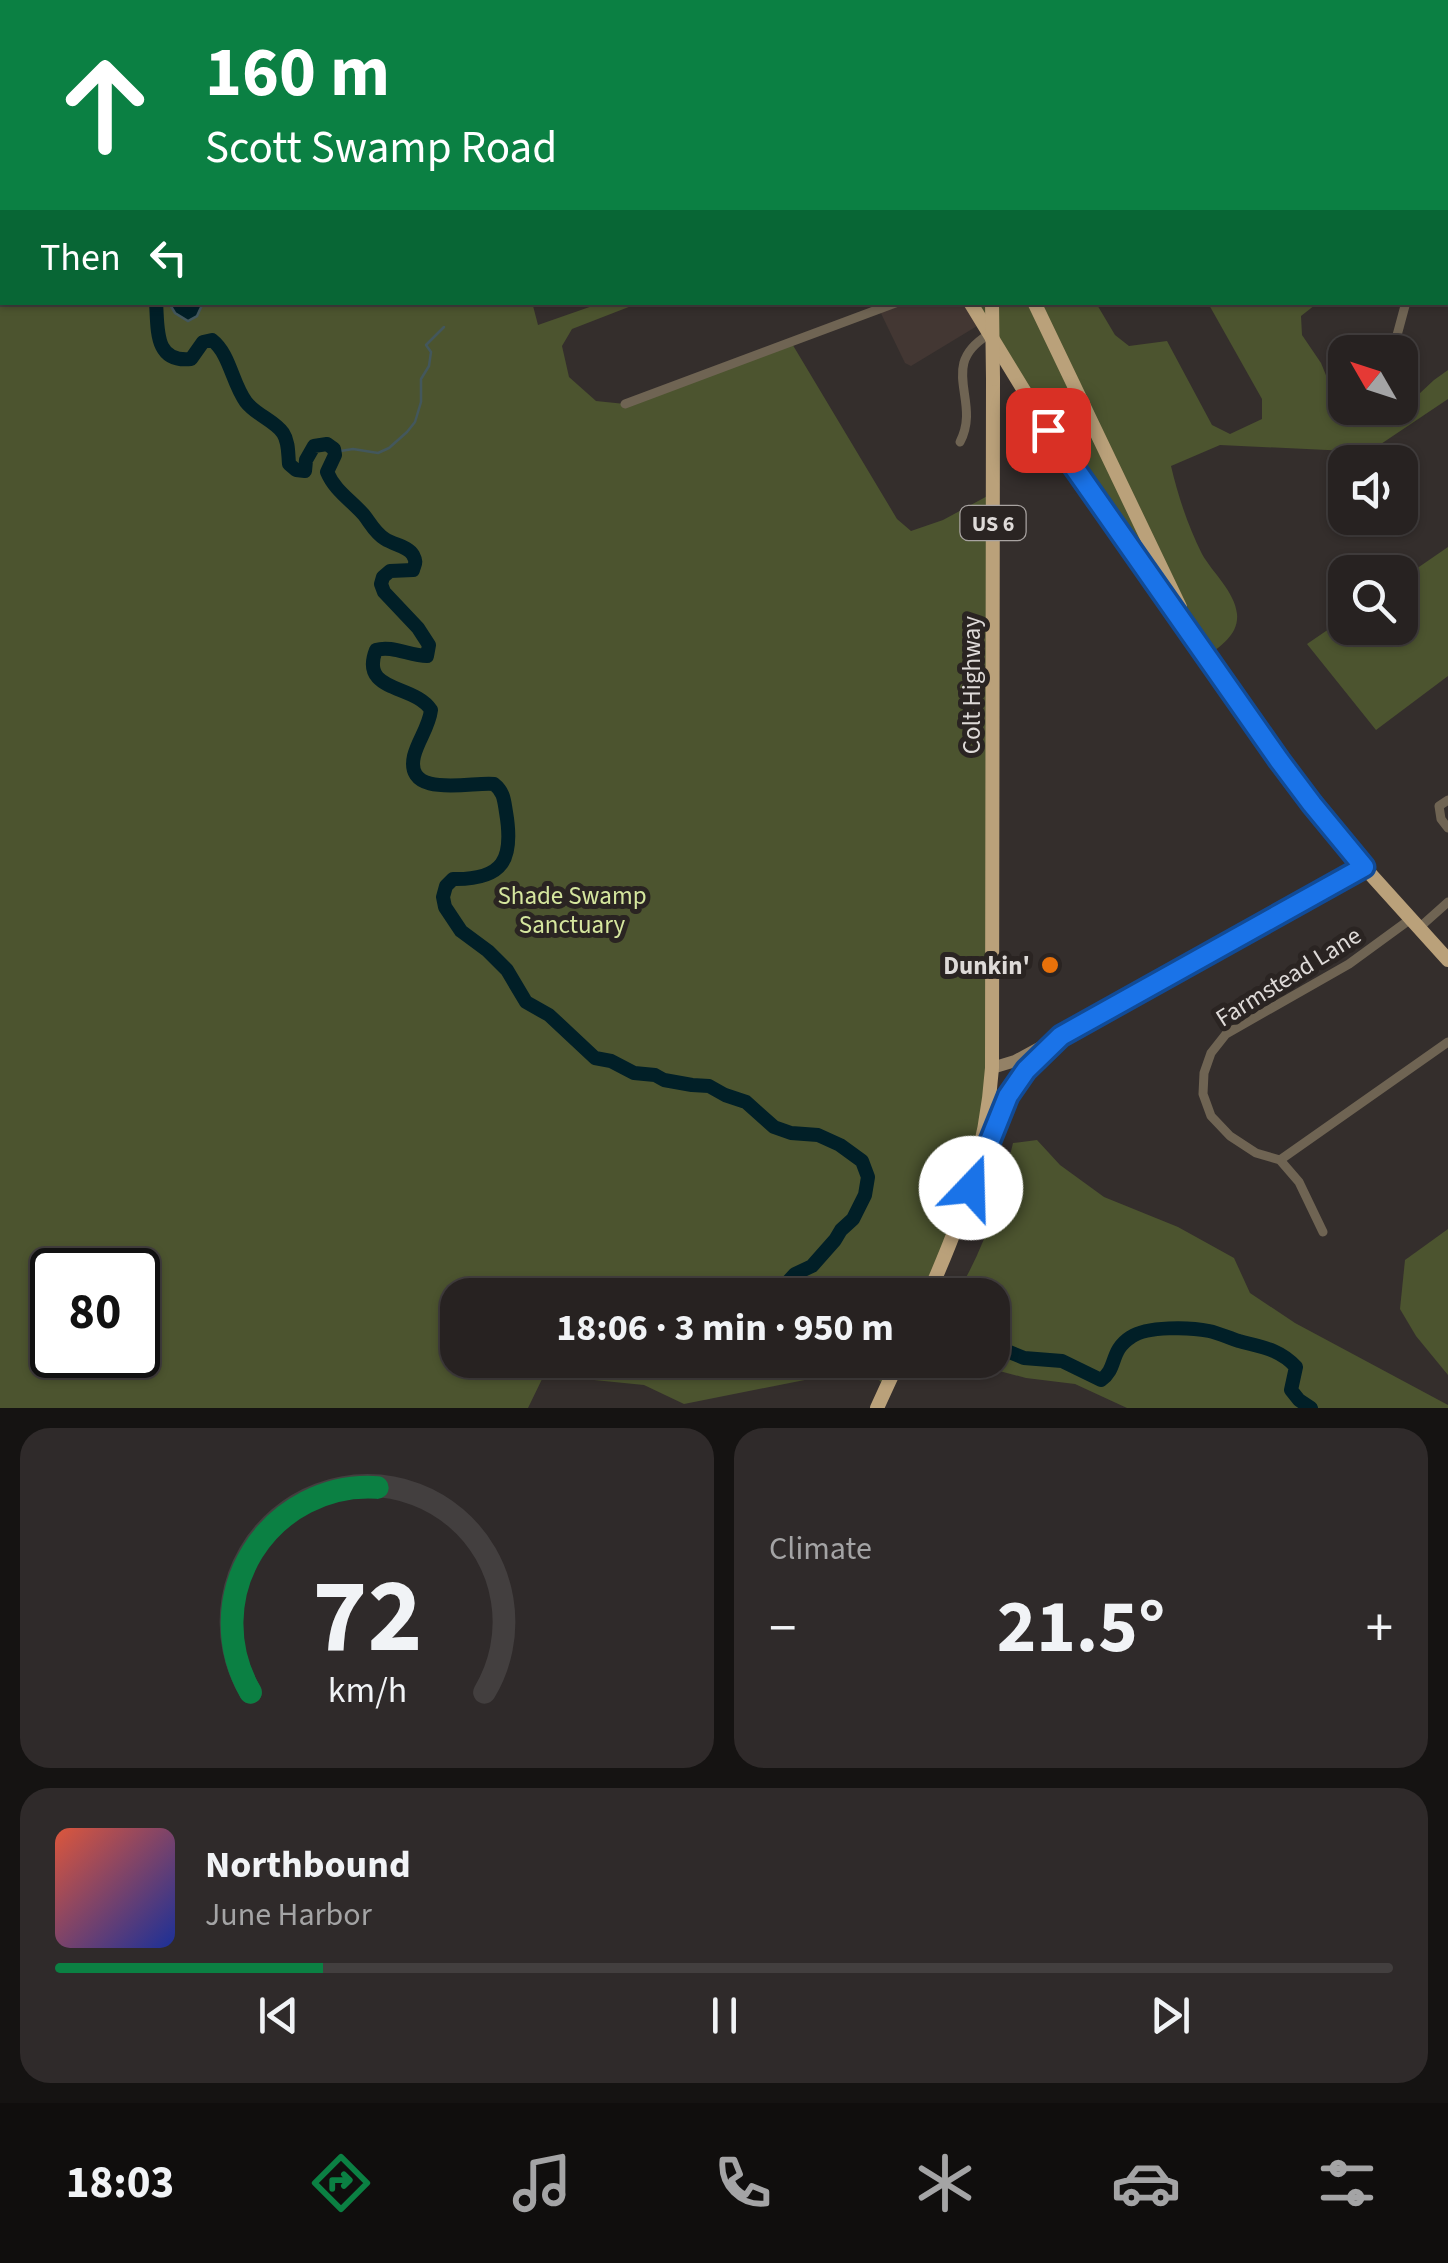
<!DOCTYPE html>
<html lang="en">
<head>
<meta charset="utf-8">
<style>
	:root { --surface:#272221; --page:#2f2a2a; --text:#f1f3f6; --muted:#a4a4a5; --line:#433f3f; --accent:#0b8043 }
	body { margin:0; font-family:"Source Sans 3",sans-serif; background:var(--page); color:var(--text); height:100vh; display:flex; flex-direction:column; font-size:38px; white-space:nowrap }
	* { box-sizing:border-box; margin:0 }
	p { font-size:32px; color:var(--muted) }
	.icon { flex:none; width:55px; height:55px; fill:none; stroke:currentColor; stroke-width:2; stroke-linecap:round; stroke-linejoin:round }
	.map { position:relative; height:1408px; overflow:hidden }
	.drawer { display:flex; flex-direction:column; gap:20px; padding:20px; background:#151312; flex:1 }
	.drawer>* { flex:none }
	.hud { position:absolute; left:0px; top:0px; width:1450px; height:305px; box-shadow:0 2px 8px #0004,0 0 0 2px var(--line); background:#0b8043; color:#fff; overflow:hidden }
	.needle { width:65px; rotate:309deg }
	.buttons { position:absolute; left:1328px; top:335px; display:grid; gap:20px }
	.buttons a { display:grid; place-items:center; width:90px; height:90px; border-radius:20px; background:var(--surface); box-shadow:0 2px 8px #0004,0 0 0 2px var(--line); font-size:50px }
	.speed { position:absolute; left:30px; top:1248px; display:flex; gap:20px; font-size:50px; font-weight:700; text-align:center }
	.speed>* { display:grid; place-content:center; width:130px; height:130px; border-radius:50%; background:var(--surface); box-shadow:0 2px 8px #0004,0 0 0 2px var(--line); line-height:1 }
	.speed .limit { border:5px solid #111; border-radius:15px; background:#fff; color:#111 }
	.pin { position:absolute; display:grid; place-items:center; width:85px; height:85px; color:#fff; margin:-42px; border-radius:20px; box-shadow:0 5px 15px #0006 }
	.me { position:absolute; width:110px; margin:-55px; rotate:21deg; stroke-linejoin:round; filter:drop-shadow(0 0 8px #0008) }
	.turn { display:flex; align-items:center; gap:35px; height:210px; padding:0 40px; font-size:45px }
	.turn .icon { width:130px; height:130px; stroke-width:2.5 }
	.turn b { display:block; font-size:70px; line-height:85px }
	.then { display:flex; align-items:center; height:95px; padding:0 40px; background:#0003; gap:20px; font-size:38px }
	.big { font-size:75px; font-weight:700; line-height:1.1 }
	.drawer .widget { flex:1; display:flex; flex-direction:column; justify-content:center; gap:15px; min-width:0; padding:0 35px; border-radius:30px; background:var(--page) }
	.drawer .dial { align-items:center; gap:0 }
	.dial svg { height:260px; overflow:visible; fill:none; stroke:var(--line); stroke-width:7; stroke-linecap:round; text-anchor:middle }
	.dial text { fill:var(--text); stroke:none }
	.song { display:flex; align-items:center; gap:30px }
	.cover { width:120px; height:120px; border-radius:15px; background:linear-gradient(135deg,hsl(10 70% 55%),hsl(230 70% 35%)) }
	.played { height:10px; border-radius:5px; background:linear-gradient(90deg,var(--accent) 20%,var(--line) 20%) }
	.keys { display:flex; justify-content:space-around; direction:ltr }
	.heat { display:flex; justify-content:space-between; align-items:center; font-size:55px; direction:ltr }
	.drawer .tiles { flex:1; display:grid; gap:20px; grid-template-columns:1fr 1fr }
	.widget:last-child { grid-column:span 2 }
	.trip { position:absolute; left:440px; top:1278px; width:570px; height:100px; border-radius:30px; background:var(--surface); box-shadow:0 2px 8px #0004,0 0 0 2px var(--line); font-weight:700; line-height:100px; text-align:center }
	.dock { display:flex; height:160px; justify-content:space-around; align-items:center; background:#100e0d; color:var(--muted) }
	.dock .icon { width:70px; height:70px }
	.dock .current { color:var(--accent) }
	.dock b { font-size:45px; color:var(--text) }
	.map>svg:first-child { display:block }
	.built { fill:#433733 }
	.green { fill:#4c542f; fill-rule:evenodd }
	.water { fill:#011f27; stroke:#43575c; stroke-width:2.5 }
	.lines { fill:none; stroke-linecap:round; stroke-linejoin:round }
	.stream { stroke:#43575c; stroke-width:2.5 }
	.river { stroke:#011f27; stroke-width:14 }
	.minor { stroke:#6f6453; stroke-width:9 }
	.secondary { stroke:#938166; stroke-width:12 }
	.trunk { stroke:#baa17a; stroke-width:14 }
	.trunk-bridge { stroke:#baa17a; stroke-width:14 }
	.route-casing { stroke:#114b97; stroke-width:25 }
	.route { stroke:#1a73e8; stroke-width:18 }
	.food-dot { fill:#e8710a; stroke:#2a2422; stroke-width:4 }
	.labels { text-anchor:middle; stroke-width:10; stroke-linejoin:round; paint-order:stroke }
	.shield { fill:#2a2422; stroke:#a8a3a1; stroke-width:2.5 }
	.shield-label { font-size:22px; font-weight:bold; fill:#dedad8 }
	.street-label { font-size:25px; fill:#dedad8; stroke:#2a2422 }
	.park-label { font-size:25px; fill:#d5e69e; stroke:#2a2422 }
	.poi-label { font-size:25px; font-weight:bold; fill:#dedad8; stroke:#2a2422; text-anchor:end }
</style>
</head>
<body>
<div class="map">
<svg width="1448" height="1408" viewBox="0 0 1448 1408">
	<rect width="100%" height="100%" fill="#342e2c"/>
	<g class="built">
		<path d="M635,0H857L852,2H636Z"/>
		<path d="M876,303H970L982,323L911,366L905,363Z"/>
	</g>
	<g class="green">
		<path d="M0,0H369L368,2H2V302L169,303L175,313L202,305L203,303L532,302L538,325L601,303H639L572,329L562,346L569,377L596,401L625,404L791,342L897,519L911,531L943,520L993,493L988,1112L928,1295H458V1360H899L887,1387L865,1368L684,1404L644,1385L544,1375L528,1408H0ZM52,1270H138V1355H52Z"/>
		<path d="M967,0H1247V2H966Z"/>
		<path d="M970,303H1096L1115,335L1129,346L1167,341L1212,425L1230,434L1262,419V399L1208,303H1324L1315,305L1301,316L1302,335L1321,363L1332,390L1345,391V408H1370L1379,413L1404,408L1434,380L1448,370V399L1369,452L1220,445L1171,466C1178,496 1188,526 1202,554C1212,572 1235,592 1237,614C1239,634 1221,646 1207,656Z"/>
		<path d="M1448,547V676L1376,730L1307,644L1345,618V628H1400V580Z"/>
		<path d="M1037,1140L1060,1165L1104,1197L1178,1227L1234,1258L1250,1293L1295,1323L1448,1405V1408H1127L1075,1384L1026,1378L992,1369L974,1360H992V1295H956C985,1248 1000,1197 1013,1143Z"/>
		<path d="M1448,1229V1375L1416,1336L1400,1309L1405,1260Z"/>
	</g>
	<path class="water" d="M169,303H203L197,316L188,321L175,313Z"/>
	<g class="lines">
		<g class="stream">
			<path d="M564,2L565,0"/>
			<path d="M334,452L353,449L378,453L389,448L407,432L415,422L421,402V379L429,366L431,352L426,345L444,327"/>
		</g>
		<g class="river">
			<path d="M248,0L251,2"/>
			<path d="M139,2L146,0"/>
			<path d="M280,2L283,0"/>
			<path d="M156,302C158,329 154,363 191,359L203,342L212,340C230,354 232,383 246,402C256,415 275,421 283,433C289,442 288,454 289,464L296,470L305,471L306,460L314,446L327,444L334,449L335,455L327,472C335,491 351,500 364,515C371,524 375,533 385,539C394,545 408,546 413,555C417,563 415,563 413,570L390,571L383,577L381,584L384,592L418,628L429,645L427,656C410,656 392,645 376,650C359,693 415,684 431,710C429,727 418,740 414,756C404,800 474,781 494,784C504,792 504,800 506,812C514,859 504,880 453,879L446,886L443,897L445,907L461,931L488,951L507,970L526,1002L549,1015L595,1058L611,1061L634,1073L655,1075L664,1080L692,1085L709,1086L725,1095L746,1102L774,1127L791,1133L818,1135L840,1145L862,1161L868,1177L865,1195L853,1219L841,1230L835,1240L812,1266L795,1274L784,1286L782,1295"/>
			<path d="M992,1345L1024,1358L1062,1361L1101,1380C1118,1368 1109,1351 1131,1337C1147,1326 1190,1327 1209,1331C1219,1333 1229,1338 1239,1341C1261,1347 1280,1349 1296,1367L1291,1390L1299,1400L1311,1408"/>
		</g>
		<g class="minor">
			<path d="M1263,0V2"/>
			<path d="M406,2V0"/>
			<path d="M1396,339L1406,302"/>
			<path d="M625,404L898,302"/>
			<path d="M960,442C982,400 937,366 988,335"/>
			<path d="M1448,800L1439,806L1441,819L1448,828"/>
			<path d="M1420,927L1448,902"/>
			<path d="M1280,1160L1448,1042"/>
			<path d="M1323,1232L1299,1182L1280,1160L1256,1153L1230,1136L1211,1116L1203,1094L1204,1073L1211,1053L1226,1034L1349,964L1412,918"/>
		</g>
		<path class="secondary" d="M992,1068L1015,1061L1061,1036L1364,867"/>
		<g class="trunk">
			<path d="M878,0V2"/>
			<path d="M998,2V0"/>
			<path d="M970,302L1048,430L1297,785L1364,867L1448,960"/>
			<path d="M1034,302L1180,607"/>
			<path d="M988,1146C1008,1093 1019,1074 1061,1036"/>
			<path d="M928,1295C962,1218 986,1154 992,1068L993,379"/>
			<path d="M877,1408L899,1360"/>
		</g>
		<path class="trunk-bridge" d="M992,302L993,379"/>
	</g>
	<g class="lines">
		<defs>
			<path id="route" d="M971,1188L1008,1096L1026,1070L1061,1036L1364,867L1312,804L1279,760L1048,430"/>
		</defs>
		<use href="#route" class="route-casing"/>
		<use href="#route" class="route"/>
	</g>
	<circle class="food-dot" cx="1050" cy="965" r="10"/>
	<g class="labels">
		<rect class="shield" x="960.5" y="506" width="65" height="34" rx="8"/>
		<g class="shield-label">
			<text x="993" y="531">US 6</text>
		</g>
		<g class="street-label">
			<text transform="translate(971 685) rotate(-90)" y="9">Colt Highway</text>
			<text transform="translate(1288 976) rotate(-32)" y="9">Farmstead Lane</text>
		</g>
		<g class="park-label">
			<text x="572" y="904">Shade Swamp<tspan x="572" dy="29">Sanctuary</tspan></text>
		</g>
		<g class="poi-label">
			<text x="1030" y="974">Dunkin'</text>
		</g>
	</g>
</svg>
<div class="buttons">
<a><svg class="needle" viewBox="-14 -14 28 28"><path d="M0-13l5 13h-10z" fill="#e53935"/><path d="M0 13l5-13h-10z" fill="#a4a4a5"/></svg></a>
<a><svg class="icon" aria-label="sound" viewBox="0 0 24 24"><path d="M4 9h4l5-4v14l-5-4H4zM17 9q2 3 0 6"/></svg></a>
<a><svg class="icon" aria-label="search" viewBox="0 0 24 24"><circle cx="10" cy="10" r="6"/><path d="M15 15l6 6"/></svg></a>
</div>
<div class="speed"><div class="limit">80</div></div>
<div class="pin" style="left:1048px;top:430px;background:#d93025"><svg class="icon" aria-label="arrive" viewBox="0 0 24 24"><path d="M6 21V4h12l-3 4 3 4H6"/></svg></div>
<svg class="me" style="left:971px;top:1188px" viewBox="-20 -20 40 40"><circle r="19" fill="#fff"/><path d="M0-13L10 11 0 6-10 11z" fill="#1a73e8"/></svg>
<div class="trip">18:06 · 3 min · 950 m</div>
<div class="hud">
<div class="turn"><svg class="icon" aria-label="ahead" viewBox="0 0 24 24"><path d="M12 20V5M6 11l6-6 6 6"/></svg><div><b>160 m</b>Scott Swamp Road</div></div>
<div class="then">Then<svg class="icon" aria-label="left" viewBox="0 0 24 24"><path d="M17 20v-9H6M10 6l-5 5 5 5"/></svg></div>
</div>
</div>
<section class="drawer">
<div class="tiles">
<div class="widget dial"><svg viewBox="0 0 100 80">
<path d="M14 69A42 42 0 1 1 86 69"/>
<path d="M14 69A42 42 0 0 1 53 6" stroke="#0b8043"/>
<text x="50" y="56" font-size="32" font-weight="700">72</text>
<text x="50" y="72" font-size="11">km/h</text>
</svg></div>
<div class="widget"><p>Climate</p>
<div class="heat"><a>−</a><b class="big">21.5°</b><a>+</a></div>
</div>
<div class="widget">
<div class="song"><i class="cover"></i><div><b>Northbound</b><p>June Harbor</p></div></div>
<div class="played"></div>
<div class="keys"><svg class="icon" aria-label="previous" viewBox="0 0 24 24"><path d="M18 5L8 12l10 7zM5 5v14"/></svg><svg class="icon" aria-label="pause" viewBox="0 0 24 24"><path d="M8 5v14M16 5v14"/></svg><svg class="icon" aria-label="next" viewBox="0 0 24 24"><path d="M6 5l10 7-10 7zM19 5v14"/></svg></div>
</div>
</div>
</section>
<nav class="dock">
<b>18:03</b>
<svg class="icon current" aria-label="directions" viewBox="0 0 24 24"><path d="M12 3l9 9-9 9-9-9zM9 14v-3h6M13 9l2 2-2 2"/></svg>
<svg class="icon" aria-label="music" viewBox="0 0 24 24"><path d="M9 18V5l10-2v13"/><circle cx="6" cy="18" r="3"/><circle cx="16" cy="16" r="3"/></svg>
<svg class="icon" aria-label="phone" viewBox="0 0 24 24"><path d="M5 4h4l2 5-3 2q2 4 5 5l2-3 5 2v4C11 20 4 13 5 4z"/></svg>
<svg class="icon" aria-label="climate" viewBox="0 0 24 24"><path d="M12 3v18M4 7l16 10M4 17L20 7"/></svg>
<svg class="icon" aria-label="car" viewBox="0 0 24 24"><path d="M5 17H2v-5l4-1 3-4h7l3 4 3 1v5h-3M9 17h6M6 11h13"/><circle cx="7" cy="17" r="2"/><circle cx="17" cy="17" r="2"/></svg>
<svg class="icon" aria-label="filters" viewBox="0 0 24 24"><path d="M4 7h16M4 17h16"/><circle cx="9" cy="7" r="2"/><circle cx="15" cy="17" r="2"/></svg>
</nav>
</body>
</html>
